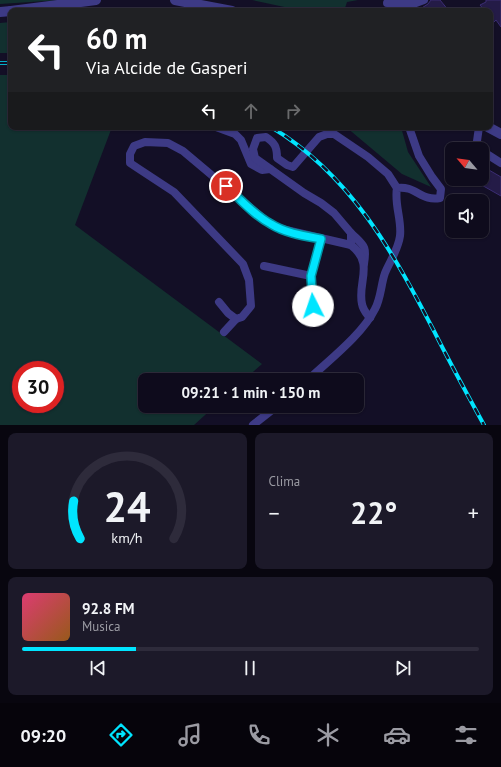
<!DOCTYPE html>
<html lang="it">
<head>
<meta charset="utf-8">
<style>
	:root { --surface:#0e0b1c; --page:#1c1929; --text:#f1f3f6; --muted:#9b9ba3; --line:#2e2b3b; --accent:#00e5ff }
	body { margin:0; font-family:"PT Sans",sans-serif; background:var(--page); color:var(--text); height:100vh; display:flex; flex-direction:column; font-size:15px; white-space:nowrap }
	* { box-sizing:border-box; margin:0 }
	p { font-size:13px; color:var(--muted) }
	.icon { flex:none; width:22px; height:22px; fill:none; stroke:currentColor; stroke-width:2; stroke-linecap:round; stroke-linejoin:round }
	.map { position:relative; height:425px; overflow:hidden }
	.details { display:flex; flex-direction:column; gap:8px; padding:8px; background:#08060f; flex:1 }
	.details>* { flex:none }
	.banner { position:absolute; left:8px; top:8px; width:485px; height:122px; border-radius:8px; box-shadow:0 1px 3px #0004,0 0 0 1px var(--line); background:#202124; color:#fff; overflow:hidden }
	.needle { width:26px; rotate:299deg }
	.tools { position:absolute; left:445px; top:142px; display:grid; gap:8px }
	.tools a { display:grid; place-items:center; width:44px; height:44px; border-radius:8px; background:var(--surface); box-shadow:0 1px 3px #0004,0 0 0 1px var(--line); font-size:20px }
	.speed { position:absolute; left:12px; top:361px; display:flex; gap:8px; font-size:20px; font-weight:700; text-align:center }
	.speed>* { display:grid; place-content:center; width:52px; height:52px; border-radius:50%; background:var(--surface); box-shadow:0 1px 3px #0004,0 0 0 1px var(--line); line-height:1 }
	.speed .limit { border:6px solid #d22; background:#fff; color:#111 }
	.pin { position:absolute; display:grid; place-items:center; width:34px; height:34px; color:#fff; margin:-17px; border:2px solid #fff; border-radius:50%; box-shadow:0 1px 4px #0007 }
	.me { position:absolute; width:44px; margin:-22px; rotate:356deg; stroke-linejoin:round; filter:drop-shadow(0 0 3px #0008) }
	.turn { display:flex; align-items:center; gap:14px; height:84px; padding:0 12px; font-size:18px }
	.turn .icon { width:52px; height:52px; stroke-width:2.5 }
	.turn b { display:block; font-size:28px; line-height:34px }
	.lanes { display:flex; align-items:center; height:38px; padding:0 12px; background:#0003; justify-content:center; gap:20px; direction:ltr }
	.lanes .off { opacity:.35 }
	.big { font-size:30px; font-weight:700; line-height:1.1 }
	.details .tile { flex:1; display:flex; flex-direction:column; justify-content:center; gap:6px; min-width:0; padding:0 14px; border-radius:8px; background:var(--page) }
	.details .dial { align-items:center; gap:0 }
	.dial svg { height:104px; overflow:visible; fill:none; stroke:var(--line); stroke-width:7; stroke-linecap:round; text-anchor:middle }
	.dial text { fill:var(--text); stroke:none }
	.song { display:flex; align-items:center; gap:12px }
	.cover { width:48px; height:48px; border-radius:6px; background:linear-gradient(135deg,hsl(340 70% 55%),hsl(30 70% 35%)) }
	.played { height:4px; border-radius:2px; background:linear-gradient(90deg,var(--accent) 25%,var(--line) 25%) }
	.keys { display:flex; justify-content:space-around; direction:ltr }
	.heat { display:flex; justify-content:space-between; align-items:center; font-size:22px; direction:ltr }
	.details .tiles { flex:1; display:grid; gap:8px; grid-template-columns:1fr 1fr }
	.tile:last-child { grid-column:span 2 }
	.trip { position:absolute; left:138px; top:373px; width:226px; height:40px; border-radius:8px; background:var(--surface); box-shadow:0 1px 3px #0004,0 0 0 1px var(--line); font-weight:700; line-height:40px; text-align:center }
	.dock { display:flex; height:64px; justify-content:space-around; align-items:center; background:#06040b; color:var(--muted) }
	.dock .icon { width:28px; height:28px }
	.dock .active { color:var(--accent) }
	.dock b { font-size:18px; color:var(--text) }
	.map>svg:first-child { display:block }
	.green { fill:#12302f; fill-rule:evenodd }
	.building { fill:#241b47; stroke:#3b2d73 }
	.lines { fill:none; stroke-linecap:round; stroke-linejoin:round }
	.minor { stroke:#3d3a85; stroke-width:8 }
	.tertiary { stroke:#3d3a85; stroke-width:10 }
	.rail-casing { stroke:#00e5ff; stroke-width:4 }
	.rail { stroke:#130f26; stroke-width:2.5; stroke-dasharray:8; stroke-linecap:butt }
	.route-casing { stroke:#0095a6; stroke-width:10 }
	.route { stroke:#00e5ff; stroke-width:7 }
</style>
</head>
<body>
<div class="map">
<svg width="501" height="425" viewBox="0 0 501 425">
	<rect width="100%" height="100%" fill="#130f26"/>
	<g class="green">
		<path d="M0,0H61L0,4Z"/>
		<path d="M252,0H358L347,2L344,11H303Z"/>
		<path d="M11,22V53H0V23Z"/>
		<path d="M0,75H11V127H112L75,225L262,364L244,380H145V406H215L194,425H0ZM21,370H55V404H21Z"/>
		<path d="M346,127H401L408,152L431,187L402,174Z"/>
	</g>
	<g class="building">
		<path d="M431,0H440L449,11H417L428,4Z"/>
		<path d="M486,0H501V27L496,20L494,22L490,16V11H485L480,5L486,2Z"/>
		<path d="M482,166L501,177V196L471,179H482Z"/>
	</g>
	<g class="lines">
		<g class="minor">
			<path d="M387,3H416L424,0"/>
			<path d="M216,127L235,134L241,140L251,164L262,170L270,169"/>
			<path d="M478,149L476,148L479,127"/>
			<path d="M482,151L501,163"/>
			<path d="M351,233C364,246 367,245 364,264"/>
			<path d="M351,245V233L334,213L321,203L304,193L255,158L253,149L257,138L266,137C275,143 277,147 277,158L287,165L293,167L319,137L327,134H334L368,157L388,174L397,188"/>
			<path d="M264,266L311,276"/>
			<path d="M219,302L228,313L236,319L242,317L251,306L249,280L243,264L174,192L139,169L130,163V154L134,146L145,142L168,143L183,151L271,225L286,230L351,245C375,264 357,282 362,304C363,310 366,313 370,318"/>
			<path d="M313,306L311,276L321,239"/>
			<path d="M224,332L236,319"/>
			<path d="M308,380C329,360 362,335 375,309C381,298 381,284 385,273C390,261 398,250 400,236C402,220 394,204 397,188C415,185 422,202 440,198L441,189L432,177L419,156L409,127"/>
			<path d="M253,425L277,406"/>
		</g>
		<g class="tertiary">
			<path d="M175,0L232,11"/>
			<path d="M11,11L96,0"/>
			<path d="M0,12L11,11"/>
			<path d="M488,127L501,134"/>
		</g>
		<defs>
			<g id="rail">
				<path d="M0,63H11"/>
				<path d="M271,127C350,174 393,252 434,331C450,363 467,394 484,425"/>
			</g>
		</defs>
		<use href="#rail" class="rail-casing"/>
		<use href="#rail" class="rail"/>
	</g>
	<g class="lines">
		<defs>
			<path id="route" d="M226,186C240,199 254,215 271,224C285,233 305,236 321,239L311,276L313,306"/>
		</defs>
		<use href="#route" class="route-casing"/>
		<use href="#route" class="route"/>
	</g>
</svg>
<div class="tools">
<a><svg class="needle" viewBox="-14 -14 28 28"><path d="M0-13l5 13h-10z" fill="#e53935"/><path d="M0 13l5-13h-10z" fill="#9b9ba3"/></svg></a>
<a><svg class="icon" aria-label="sound" viewBox="0 0 24 24"><path d="M4 9h4l5-4v14l-5-4H4zM17 9q2 3 0 6"/></svg></a>
</div>
<div class="speed"><div class="limit">30</div></div>
<div class="pin" style="left:226px;top:186px;background:#d93025"><svg class="icon" aria-label="arrive" viewBox="0 0 24 24"><path d="M6 21V4h12l-3 4 3 4H6"/></svg></div>
<svg class="me" style="left:313px;top:306px" viewBox="-20 -20 40 40"><circle r="19" fill="#fff"/><path d="M0-13L10 11 0 6-10 11z" fill="#00e5ff"/></svg>
<div class="trip">09:21 · 1 min · 150 m</div>
<div class="banner">
<div class="turn"><svg class="icon" aria-label="left" viewBox="0 0 24 24"><path d="M17 20v-9H6M10 6l-5 5 5 5"/></svg><div><b>60 m</b>Via Alcide de Gasperi</div></div>
<div class="lanes"><svg class="icon" aria-label="left" viewBox="0 0 24 24"><path d="M17 20v-9H6M10 6l-5 5 5 5"/></svg><svg class="icon off" aria-label="ahead" viewBox="0 0 24 24"><path d="M12 20V5M6 11l6-6 6 6"/></svg><svg class="icon off" aria-label="right" viewBox="0 0 24 24"><path d="M7 20v-9h11M14 6l5 5-5 5"/></svg></div>
</div>
</div>
<section class="details">
<div class="tiles">
<div class="tile dial"><svg viewBox="0 0 100 80">
<path d="M14 69A42 42 0 1 1 86 69"/>
<path d="M14 69A42 42 0 0 1 9 40" stroke="#00e5ff"/>
<text x="50" y="56" font-size="32" font-weight="700">24</text>
<text x="50" y="72" font-size="11">km/h</text>
</svg></div>
<div class="tile"><p>Clima</p>
<div class="heat"><a>−</a><b class="big">22°</b><a>+</a></div>
</div>
<div class="tile">
<div class="song"><i class="cover"></i><div><b>92.8 FM</b><p>Musica</p></div></div>
<div class="played"></div>
<div class="keys"><svg class="icon" aria-label="previous" viewBox="0 0 24 24"><path d="M18 5L8 12l10 7zM5 5v14"/></svg><svg class="icon" aria-label="pause" viewBox="0 0 24 24"><path d="M8 5v14M16 5v14"/></svg><svg class="icon" aria-label="next" viewBox="0 0 24 24"><path d="M6 5l10 7-10 7zM19 5v14"/></svg></div>
</div>
</div>
</section>
<nav class="dock">
<b>09:20</b>
<svg class="icon active" aria-label="directions" viewBox="0 0 24 24"><path d="M12 3l9 9-9 9-9-9zM9 14v-3h6M13 9l2 2-2 2"/></svg>
<svg class="icon" aria-label="music" viewBox="0 0 24 24"><path d="M9 18V5l10-2v13"/><circle cx="6" cy="18" r="3"/><circle cx="16" cy="16" r="3"/></svg>
<svg class="icon" aria-label="phone" viewBox="0 0 24 24"><path d="M5 4h4l2 5-3 2q2 4 5 5l2-3 5 2v4C11 20 4 13 5 4z"/></svg>
<svg class="icon" aria-label="climate" viewBox="0 0 24 24"><path d="M12 3v18M4 7l16 10M4 17L20 7"/></svg>
<svg class="icon" aria-label="car" viewBox="0 0 24 24"><path d="M5 17H2v-5l4-1 3-4h7l3 4 3 1v5h-3M9 17h6M6 11h13"/><circle cx="7" cy="17" r="2"/><circle cx="17" cy="17" r="2"/></svg>
<svg class="icon" aria-label="filters" viewBox="0 0 24 24"><path d="M4 7h16M4 17h16"/><circle cx="9" cy="7" r="2"/><circle cx="15" cy="17" r="2"/></svg>
</nav>
</body>
</html>
